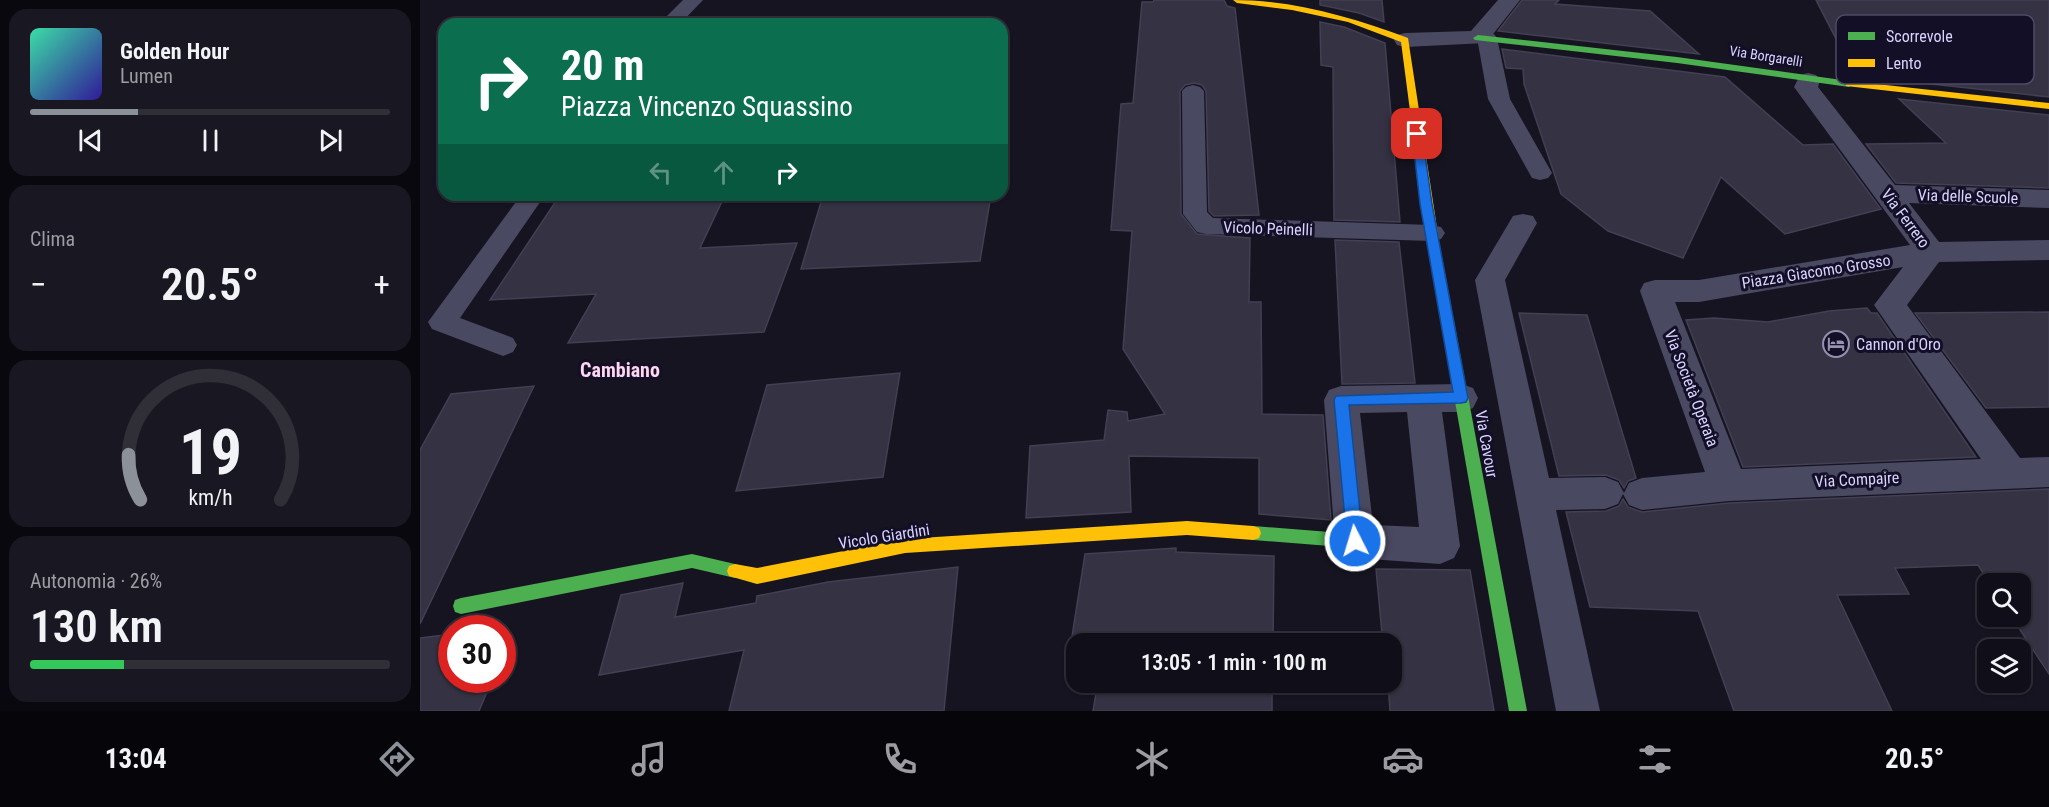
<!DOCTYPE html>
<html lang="it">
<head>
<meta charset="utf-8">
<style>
	:root { --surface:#100f19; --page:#191822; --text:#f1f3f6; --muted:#9c9ca2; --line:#302f38; --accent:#8c9099 }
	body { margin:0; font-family:"Roboto Condensed",sans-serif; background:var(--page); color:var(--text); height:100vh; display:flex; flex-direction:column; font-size:22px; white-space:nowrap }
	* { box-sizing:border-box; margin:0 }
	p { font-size:20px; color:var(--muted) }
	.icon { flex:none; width:33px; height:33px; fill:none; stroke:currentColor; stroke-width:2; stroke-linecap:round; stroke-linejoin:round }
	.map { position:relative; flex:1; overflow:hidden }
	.panel { display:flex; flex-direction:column; gap:9px; padding:9px; background:#09080e; width:420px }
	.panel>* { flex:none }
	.top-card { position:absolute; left:18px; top:18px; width:570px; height:183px; border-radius:18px; box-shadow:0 2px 4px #0004,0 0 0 2px var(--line); background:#0b6e4f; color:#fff; overflow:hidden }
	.controls { position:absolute; left:1557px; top:573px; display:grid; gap:12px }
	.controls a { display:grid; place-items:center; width:54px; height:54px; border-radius:12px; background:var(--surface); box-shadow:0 2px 4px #0004,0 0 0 2px var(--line); font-size:30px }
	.speed { position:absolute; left:18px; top:615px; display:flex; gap:12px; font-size:30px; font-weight:700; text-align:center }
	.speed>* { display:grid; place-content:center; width:78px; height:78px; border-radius:50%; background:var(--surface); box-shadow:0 2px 4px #0004,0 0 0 2px var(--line); line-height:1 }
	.speed .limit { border:9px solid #d22; background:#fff; color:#111 }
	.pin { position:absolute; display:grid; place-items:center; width:51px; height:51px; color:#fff; margin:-26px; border-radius:12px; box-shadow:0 3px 9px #0006 }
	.me { position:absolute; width:66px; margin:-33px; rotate:355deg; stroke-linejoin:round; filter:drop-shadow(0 0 4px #0008) }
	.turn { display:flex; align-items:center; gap:21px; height:126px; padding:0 24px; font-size:27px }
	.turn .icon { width:78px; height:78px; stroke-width:2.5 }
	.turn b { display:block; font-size:42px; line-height:51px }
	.lanes { display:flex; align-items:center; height:57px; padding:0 24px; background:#0003; justify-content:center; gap:30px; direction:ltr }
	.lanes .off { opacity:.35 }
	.big { font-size:45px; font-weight:600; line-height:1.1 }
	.panel .card { flex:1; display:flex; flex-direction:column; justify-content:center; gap:9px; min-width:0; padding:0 21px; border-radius:18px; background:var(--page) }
	.panel .dial { align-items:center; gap:0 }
	.dial svg { height:156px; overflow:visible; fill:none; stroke:var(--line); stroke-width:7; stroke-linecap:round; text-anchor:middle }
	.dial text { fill:var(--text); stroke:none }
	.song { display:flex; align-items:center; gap:18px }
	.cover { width:72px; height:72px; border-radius:9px; background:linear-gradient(135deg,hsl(160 70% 55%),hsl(250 70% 35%)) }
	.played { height:6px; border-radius:3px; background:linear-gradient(90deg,var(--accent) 30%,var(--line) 30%) }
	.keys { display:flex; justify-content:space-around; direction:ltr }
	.heat { display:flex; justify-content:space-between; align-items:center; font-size:33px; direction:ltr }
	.charge { height:9px; border-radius:4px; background:linear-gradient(90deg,#34c759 26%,var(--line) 0) }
	.trip { position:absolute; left:646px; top:633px; width:336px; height:60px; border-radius:18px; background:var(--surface); box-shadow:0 2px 4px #0004,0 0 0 2px var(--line); font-weight:600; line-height:60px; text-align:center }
	.tab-bar { display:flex; height:96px; justify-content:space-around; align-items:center; background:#06060a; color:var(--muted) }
	.tab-bar .icon { width:42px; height:42px }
	.tab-bar .active { color:var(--accent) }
	.tab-bar b { font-size:27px; color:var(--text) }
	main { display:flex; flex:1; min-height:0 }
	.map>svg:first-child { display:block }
	.building { fill:#343243; stroke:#433f54; stroke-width:1.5 }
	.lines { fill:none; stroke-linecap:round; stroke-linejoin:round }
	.lane { fill:#4a4962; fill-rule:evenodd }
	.street { fill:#4a4962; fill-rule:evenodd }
	.fast { fill:#4caf50; fill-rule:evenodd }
	.slow { fill:#ffc107; fill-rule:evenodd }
	.route { fill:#1a73e8; stroke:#114b97; stroke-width:1.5 }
	.labels { text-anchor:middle; stroke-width:6; stroke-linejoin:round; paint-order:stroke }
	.far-street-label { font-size:14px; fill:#d9d4ff; stroke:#130f26 }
	.street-label { font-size:16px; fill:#d9d4ff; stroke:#130f26 }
	.poi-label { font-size:16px; fill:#d9d4ff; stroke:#130f26; text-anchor:start }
	.quarter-label { font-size:20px; font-weight:bold; fill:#ffd6f0; stroke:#130f26 }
	.key { fill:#130f26; stroke:#4e4a67; stroke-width:1.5 }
	.key-label { font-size:16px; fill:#d9d4ff }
</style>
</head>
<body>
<main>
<section class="panel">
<div class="card">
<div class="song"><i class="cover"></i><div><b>Golden Hour</b><p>Lumen</p></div></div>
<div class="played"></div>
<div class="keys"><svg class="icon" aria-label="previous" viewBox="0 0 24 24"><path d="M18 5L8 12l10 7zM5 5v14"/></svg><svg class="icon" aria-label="pause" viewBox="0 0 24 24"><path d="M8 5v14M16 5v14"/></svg><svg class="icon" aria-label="next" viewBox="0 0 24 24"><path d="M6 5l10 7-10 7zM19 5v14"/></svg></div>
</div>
<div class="card"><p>Clima</p>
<div class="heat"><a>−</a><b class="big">20.5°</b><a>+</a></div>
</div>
<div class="card dial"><svg viewBox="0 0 100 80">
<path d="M14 69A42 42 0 1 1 86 69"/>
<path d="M14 69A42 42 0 0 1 8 46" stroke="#8c9099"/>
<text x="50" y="56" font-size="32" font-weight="700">19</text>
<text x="50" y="72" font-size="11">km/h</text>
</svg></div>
<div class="card"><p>Autonomia · 26%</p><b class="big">130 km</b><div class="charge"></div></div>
</section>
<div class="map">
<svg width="1629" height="711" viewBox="0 0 1629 711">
	<rect width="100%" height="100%" fill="#161421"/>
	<g class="building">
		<path d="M734,0H804L807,6L815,8L839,215L794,216L789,211L786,91L782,85L774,83L765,85L760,91L761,214L777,234L830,238L829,302H841L842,414L903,415L911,520L839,514V458L709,456L711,512L606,518L610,446L684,440L688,410L707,412L708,421L745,414L703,349L712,231L691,230L701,104L713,103L722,2H733Z"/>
		<path d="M900,0H962L964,22L939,13L900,5Z"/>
		<path d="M1102,0H1139L1135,4L1230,11L1279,54L1078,31Z"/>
		<path d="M1396,0H1629V97L1457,78L1441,63L1428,62Z"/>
		<path d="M900,22L924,27L965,43L980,222L914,220L913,67L901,65Z"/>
		<path d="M1082,49L1305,77L1383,145L1413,144L1461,209L1365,234L1301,177L1263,258L1188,231L1141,194L1104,84L1103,69L1086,68Z"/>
		<path d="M1479,99L1629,115V188L1476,183L1446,144L1526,143Z"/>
		<path d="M140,195H305L280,248L377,243L344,332L148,343L176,294L70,300Z"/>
		<path d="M413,195H571L560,261L381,269L401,202Z"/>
		<path d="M915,240L979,242L995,383L922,384Z"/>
		<path d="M1447,308L1451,313H1457L1556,457L1323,467L1266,320L1294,318L1348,322L1409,311Z"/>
		<path d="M1629,312V407L1566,408L1495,313Z"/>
		<path d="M1099,313L1167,315L1216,478L1208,481L1204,488L1199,480L1186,475L1139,476Z"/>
		<path d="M480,373L463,477L316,491L347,385Z"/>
		<path d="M114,386L0,624V450L31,394Z"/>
		<path d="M1629,489V674L1591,616H1600V584H1570L1558,565L1475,568L1489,594L1417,595L1472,711H1314L1278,611L1170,607L1146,512L1186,511L1199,506L1203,499L1208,507L1222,512L1309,503Z"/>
		<path d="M756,548V552L854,556L853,644H657V668H647L665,554Z"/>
		<path d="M538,567L524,711H309L324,650L179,675L201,595L263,583L255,617L336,603L337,596L408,582Z"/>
		<path d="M956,569L1050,570L1074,711H970L968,682H972V644H963Z"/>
		<path d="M32,634V680H72L59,711H0V638Z"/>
		<path d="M678,682H852V711H673Z"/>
	</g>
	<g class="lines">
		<g class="lane">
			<path d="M263,0H283L260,24H239Z"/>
			<path d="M1067,32L1074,34L1077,38L1090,99L1132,173L1128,178L1120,180L1112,178L1068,99L1057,38L1060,34Z"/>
			<path d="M773,85L780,87L784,91L787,212L793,218L1012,225L1021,227L1025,233L1021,239L1012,241L786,234L777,232L763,214L762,91L766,87Z"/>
			<path d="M101,195H125L40,318L93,338L97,345L93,352L83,356L12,329L8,322Z"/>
		</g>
		<g class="street">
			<path d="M1078,0H1100L1066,43L985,47L977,45L974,40L977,35L985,33L1051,31Z"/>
			<path d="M1388,73L1396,75L1400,80L1398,87L1475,185L1629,190V208L1489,203L1519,242L1629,240V260L1519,262L1487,305L1600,458L1629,457V487L1309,501L1222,510L1209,505L1203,494L1198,504L1185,509L1136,510L1180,711H1136L1055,280L1093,216L1103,214L1113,216L1117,223L1085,280L1129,478L1185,477L1198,482L1204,493L1209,483L1222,478L1285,472L1220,291L1224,283L1235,280H1279L1490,245L1374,87L1380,75ZM1483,267L1454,305L1561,459L1321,469L1255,302H1279Z"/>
			<path d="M1041,384L1053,388L1058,398L1053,408L1041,412H1022L1040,546L1034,558L1020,564L935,558L921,553L915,541L904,400L909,390L921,386ZM987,412L999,527L953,525L940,413Z"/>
		</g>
		<g class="fast">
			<path d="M1058,35L1257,57L1429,81L1434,84L1429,87L1257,63L1055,40L1053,38Z"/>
			<path d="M1013,237L1019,241L1107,711H1089L1007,241Z"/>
			<path d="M833,526L935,534L941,536L943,541L941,546L935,548L833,540L827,538L825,533L827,528Z"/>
			<path d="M272,554L315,564L321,566L323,571L321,576L315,578L272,568L41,614L35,612L33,606L35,600L41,598Z"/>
		</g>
		<g class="slow">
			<path d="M813,0C874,0 931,17 988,38L1019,241L1017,244L1013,245L1007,241L981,42L928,22L872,10L817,3Z"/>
			<path d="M1429,81L1629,103V109L1426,86V82Z"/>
			<path d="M767,521L833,526L839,528L841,533L839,538L833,540L767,535L485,553L337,584L309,576L307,571L309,566L315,564L337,568L485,539Z"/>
		</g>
	</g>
	<path class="route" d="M997,131L1002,134L1012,204L1048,398L1046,402L1041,403L929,405L943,541L941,546L935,549L929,546L927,541L914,400L916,396L1033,392L1000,204L992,134Z"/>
	<defs>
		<symbol id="hotel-ring" viewBox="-11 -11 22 22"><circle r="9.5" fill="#130f26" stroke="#9591b1" stroke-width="1.5"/><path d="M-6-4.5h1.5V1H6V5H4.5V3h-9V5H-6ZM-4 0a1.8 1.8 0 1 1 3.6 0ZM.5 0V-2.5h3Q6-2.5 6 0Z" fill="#9591b1"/></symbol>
	</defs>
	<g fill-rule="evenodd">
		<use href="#hotel-ring" x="1401" y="329" width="30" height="30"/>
	</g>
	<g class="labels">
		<g class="far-street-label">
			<text transform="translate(1346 56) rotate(9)" y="5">Via Borgarelli</text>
		</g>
		<g class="street-label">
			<text transform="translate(1548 196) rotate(2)" y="6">Via delle Scuole</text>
			<text transform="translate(1486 218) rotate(53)" y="6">Via Ferrero</text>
			<text transform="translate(848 228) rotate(2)" y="6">Vicolo Peinelli</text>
			<text transform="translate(1396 271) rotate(-9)" y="6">Piazza Giacomo Grosso</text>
			<text transform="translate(1272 388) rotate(69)" y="6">Via Società Operaia</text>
			<text transform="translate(1067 444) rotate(80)" y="6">Via Cavour</text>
			<text transform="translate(1437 479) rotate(-3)" y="6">Via Compajre</text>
			<text transform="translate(464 536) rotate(-9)" y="6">Vicolo Giardini</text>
		</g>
		<g class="poi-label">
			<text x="1436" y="350">Cannon d'Oro</text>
		</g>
		<g class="quarter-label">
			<text x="200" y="377">Cambiano</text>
		</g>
	</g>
	<rect x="1416" y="15" width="198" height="69" rx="9" class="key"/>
	<rect x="1428" y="32" width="27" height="8" fill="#4caf50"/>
	<rect x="1428" y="59" width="27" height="8" fill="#ffc107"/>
	<g class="key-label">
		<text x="1466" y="42">Scorrevole</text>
		<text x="1466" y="69">Lento</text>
	</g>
</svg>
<div class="controls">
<a><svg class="icon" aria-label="search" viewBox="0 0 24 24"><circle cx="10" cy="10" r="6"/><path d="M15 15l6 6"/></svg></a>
<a><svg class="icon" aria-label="layers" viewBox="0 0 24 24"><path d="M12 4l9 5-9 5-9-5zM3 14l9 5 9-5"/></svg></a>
</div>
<div class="speed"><div class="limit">30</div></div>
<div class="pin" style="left:997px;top:134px;background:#d93025"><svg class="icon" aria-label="arrive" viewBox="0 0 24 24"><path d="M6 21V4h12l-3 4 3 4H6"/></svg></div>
<svg class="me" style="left:935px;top:541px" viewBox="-20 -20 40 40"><circle r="17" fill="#1a73e8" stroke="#fff" stroke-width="3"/><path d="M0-11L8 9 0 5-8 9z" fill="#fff"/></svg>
<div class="trip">13:05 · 1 min · 100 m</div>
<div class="top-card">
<div class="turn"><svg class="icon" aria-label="right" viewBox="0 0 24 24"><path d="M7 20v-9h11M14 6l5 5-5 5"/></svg><div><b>20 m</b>Piazza Vincenzo Squassino</div></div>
<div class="lanes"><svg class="icon off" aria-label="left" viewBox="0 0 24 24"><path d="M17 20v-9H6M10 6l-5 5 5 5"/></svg><svg class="icon off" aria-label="ahead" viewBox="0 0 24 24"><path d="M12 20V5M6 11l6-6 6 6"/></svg><svg class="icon" aria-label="right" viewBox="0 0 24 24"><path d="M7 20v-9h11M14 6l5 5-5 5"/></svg></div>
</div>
</div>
</main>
<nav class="tab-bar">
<b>13:04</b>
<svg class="icon active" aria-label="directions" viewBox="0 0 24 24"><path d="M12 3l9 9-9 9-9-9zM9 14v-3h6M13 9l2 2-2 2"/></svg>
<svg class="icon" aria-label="music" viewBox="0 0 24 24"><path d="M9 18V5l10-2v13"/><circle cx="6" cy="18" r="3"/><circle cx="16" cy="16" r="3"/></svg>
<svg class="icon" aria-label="phone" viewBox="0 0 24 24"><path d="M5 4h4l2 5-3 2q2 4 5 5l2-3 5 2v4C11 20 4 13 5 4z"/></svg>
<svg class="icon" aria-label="climate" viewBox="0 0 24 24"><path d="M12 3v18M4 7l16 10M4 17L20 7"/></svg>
<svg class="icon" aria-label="car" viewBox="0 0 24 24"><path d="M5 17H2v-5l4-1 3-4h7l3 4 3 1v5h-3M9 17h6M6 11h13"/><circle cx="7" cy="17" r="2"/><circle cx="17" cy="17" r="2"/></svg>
<svg class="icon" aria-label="filters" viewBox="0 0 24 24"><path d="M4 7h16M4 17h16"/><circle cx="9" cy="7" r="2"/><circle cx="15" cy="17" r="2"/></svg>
<b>20.5°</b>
</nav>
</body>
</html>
